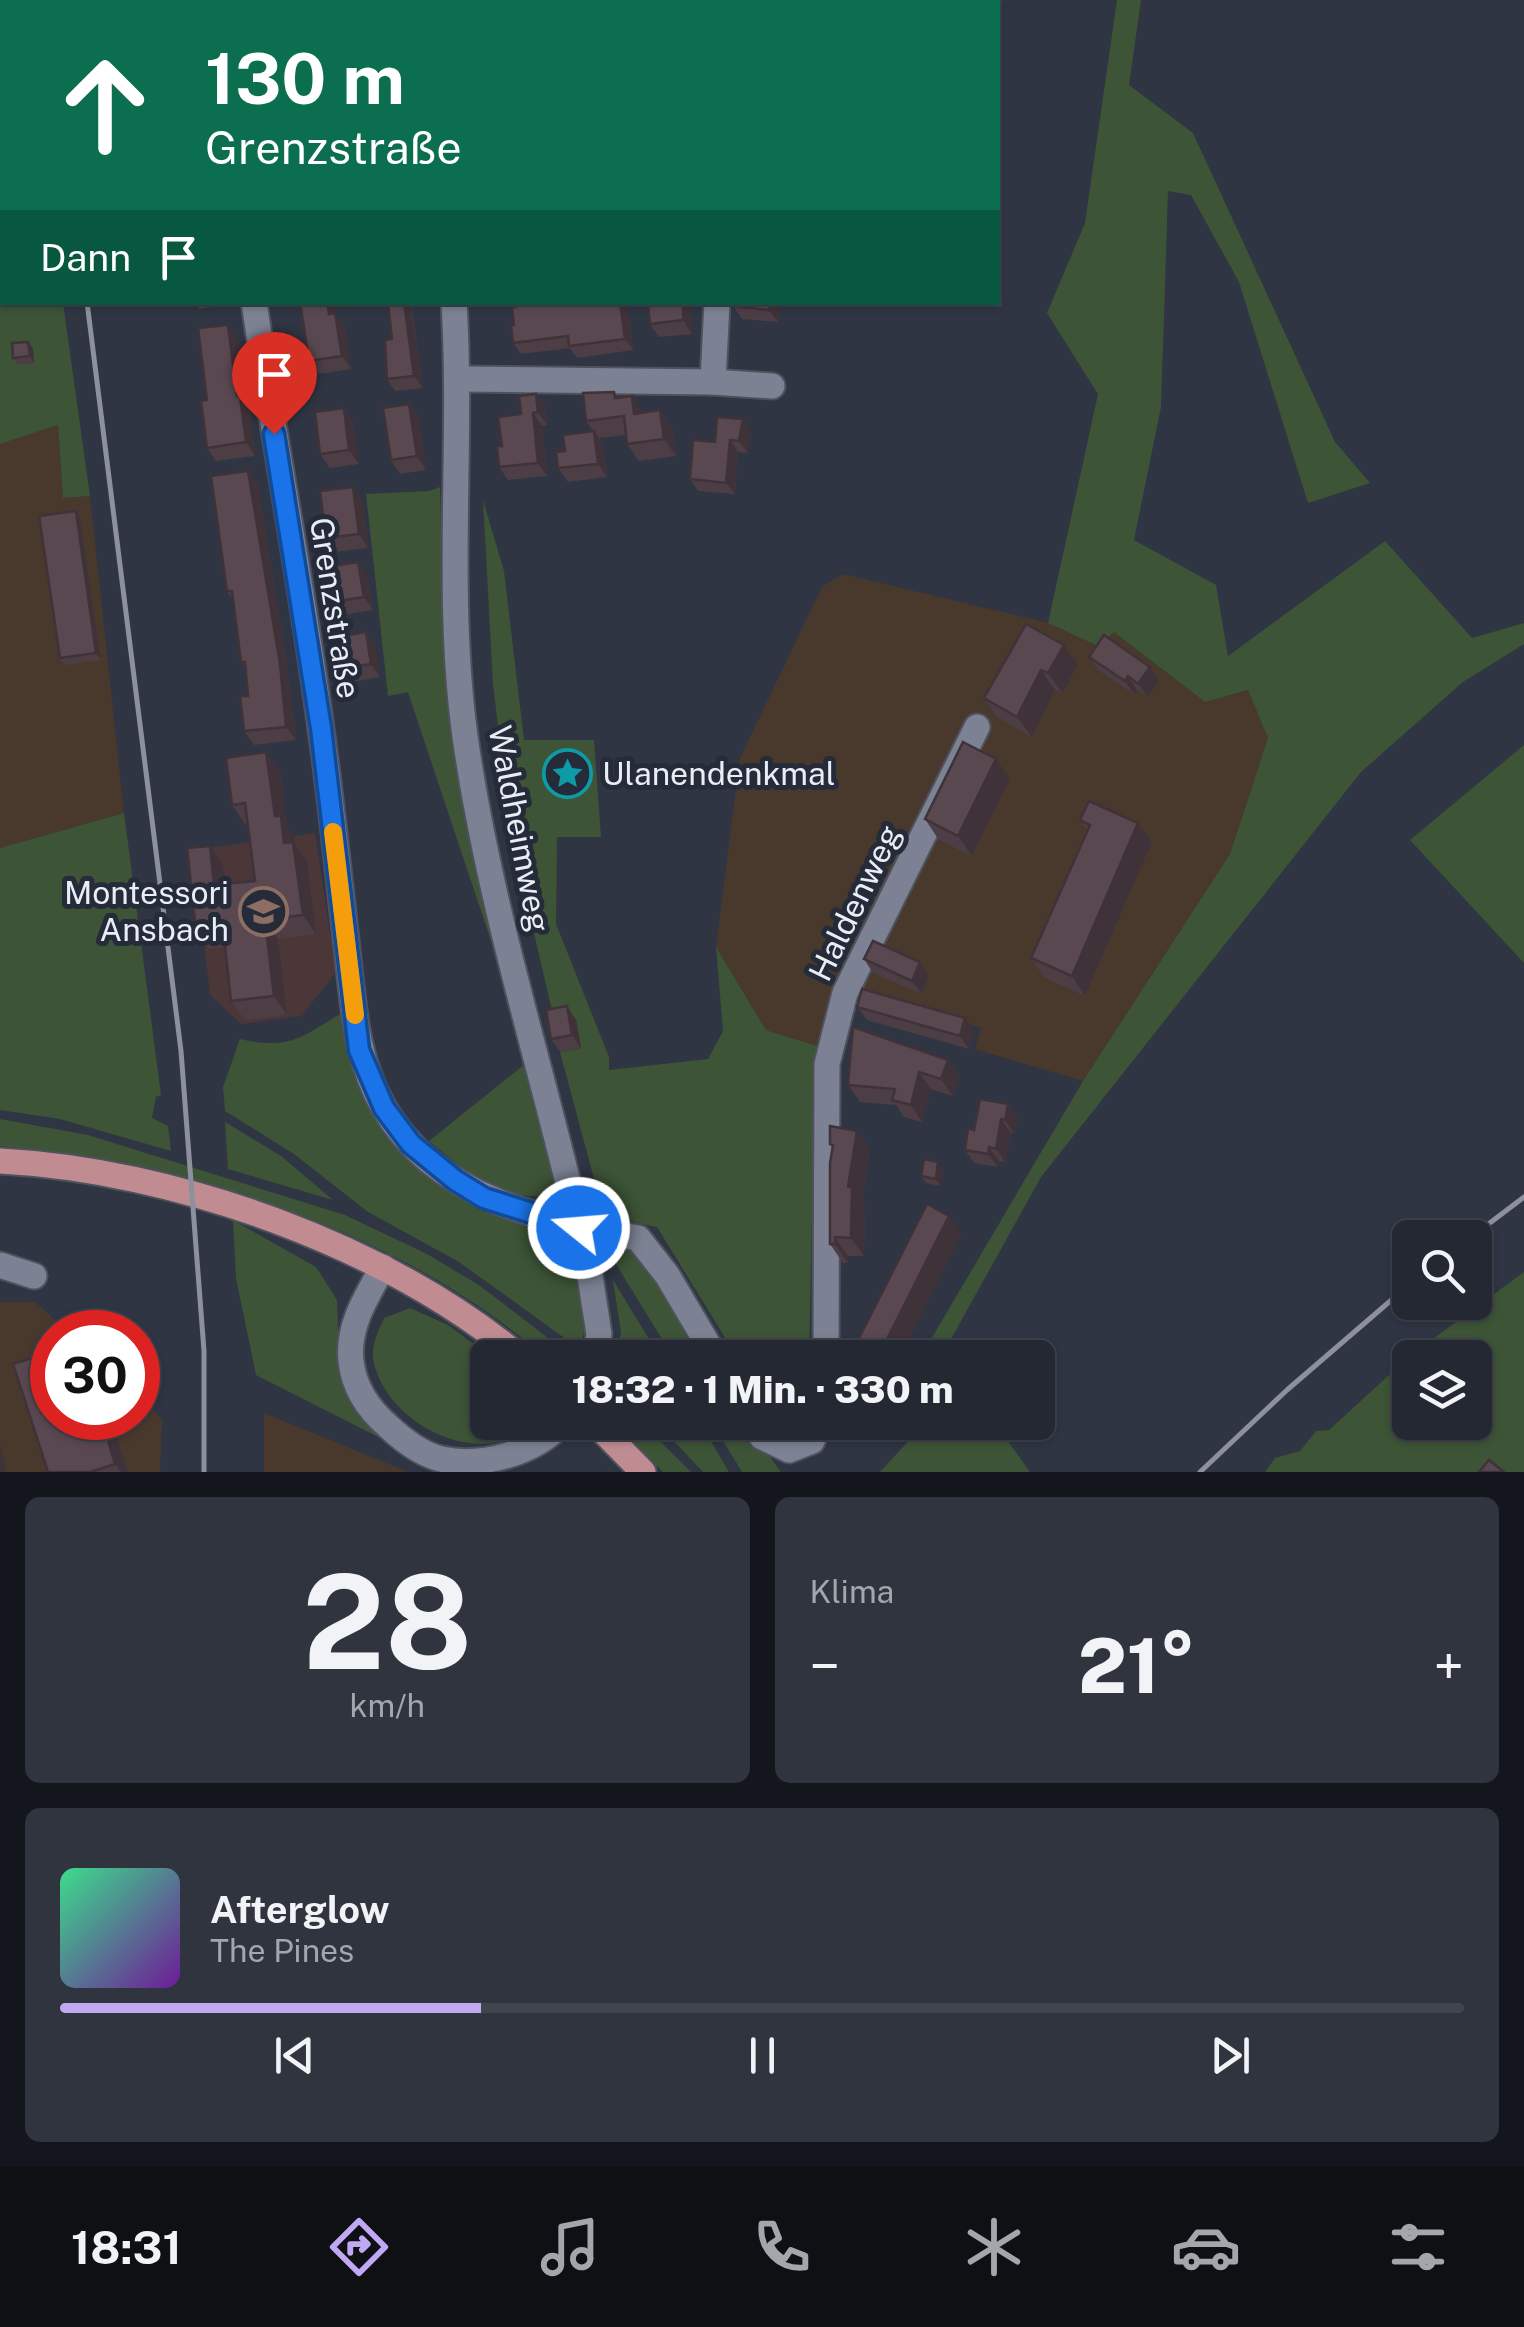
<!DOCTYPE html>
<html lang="de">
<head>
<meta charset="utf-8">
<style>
	:root { --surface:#232832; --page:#2f343e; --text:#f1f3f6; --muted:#a3a6ac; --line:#40444d; --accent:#c1a8f3 }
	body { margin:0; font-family:"Public Sans",sans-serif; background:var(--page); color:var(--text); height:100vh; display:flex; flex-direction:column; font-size:38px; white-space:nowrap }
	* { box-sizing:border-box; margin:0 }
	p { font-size:32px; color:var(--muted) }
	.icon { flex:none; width:55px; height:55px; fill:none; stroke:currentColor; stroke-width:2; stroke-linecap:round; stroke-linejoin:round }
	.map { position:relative; height:1472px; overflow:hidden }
	.side { display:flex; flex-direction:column; gap:25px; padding:25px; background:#13161c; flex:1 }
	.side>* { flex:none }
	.top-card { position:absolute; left:0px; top:0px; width:1000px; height:305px; box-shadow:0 2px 8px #0004,0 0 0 2px var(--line); background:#0b6e4f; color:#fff; overflow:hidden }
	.buttons { position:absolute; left:1392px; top:1220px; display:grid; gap:20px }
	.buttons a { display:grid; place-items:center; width:100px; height:100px; border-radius:15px; background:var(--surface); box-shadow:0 2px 8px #0004,0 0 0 2px var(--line); font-size:50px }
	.speed { position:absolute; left:30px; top:1310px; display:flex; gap:20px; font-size:50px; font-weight:700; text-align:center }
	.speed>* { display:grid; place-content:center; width:130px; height:130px; border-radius:50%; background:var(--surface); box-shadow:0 2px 8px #0004,0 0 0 2px var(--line); line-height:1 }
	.speed .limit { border:15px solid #d22; background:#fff; color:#111 }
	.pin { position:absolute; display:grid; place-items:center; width:85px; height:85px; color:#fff; margin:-102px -42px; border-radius:50% 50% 50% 0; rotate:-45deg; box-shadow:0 0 10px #0007 }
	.pin .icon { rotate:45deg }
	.me { position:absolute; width:110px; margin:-55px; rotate:287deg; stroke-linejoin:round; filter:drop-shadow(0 0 8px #0008) }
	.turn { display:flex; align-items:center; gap:35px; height:210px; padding:0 40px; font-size:45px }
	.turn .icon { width:130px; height:130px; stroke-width:2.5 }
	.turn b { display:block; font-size:70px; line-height:85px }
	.then { display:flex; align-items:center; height:95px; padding:0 40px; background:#0003; gap:20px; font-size:38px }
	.big { font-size:75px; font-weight:800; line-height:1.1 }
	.side .card { flex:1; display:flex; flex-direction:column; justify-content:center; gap:15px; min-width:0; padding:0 35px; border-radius:15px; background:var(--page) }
	.side .dial { align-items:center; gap:0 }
	.dial b { font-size:130px; line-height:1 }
	.song { display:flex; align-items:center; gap:30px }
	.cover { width:120px; height:120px; border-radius:15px; background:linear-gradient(135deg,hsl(150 70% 55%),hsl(280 70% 35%)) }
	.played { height:10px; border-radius:5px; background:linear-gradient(90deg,var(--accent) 30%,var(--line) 30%) }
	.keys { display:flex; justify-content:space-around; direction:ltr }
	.heat { display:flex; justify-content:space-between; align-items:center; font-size:55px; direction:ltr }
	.side .tiles { flex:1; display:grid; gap:25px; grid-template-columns:1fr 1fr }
	.card:last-child { grid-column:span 2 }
	.trip { position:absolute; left:470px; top:1340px; width:585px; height:100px; border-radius:15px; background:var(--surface); box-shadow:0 2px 8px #0004,0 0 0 2px var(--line); font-weight:800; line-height:100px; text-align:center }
	.dock { display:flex; height:160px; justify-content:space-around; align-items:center; background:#0e1014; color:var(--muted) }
	.dock .icon { width:70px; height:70px }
	.dock .on { color:var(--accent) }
	.dock b { font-size:45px; color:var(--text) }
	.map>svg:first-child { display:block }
	.industrial { fill:#49392d }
	.education { fill:#4b3638 }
	.green { fill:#3d5436; fill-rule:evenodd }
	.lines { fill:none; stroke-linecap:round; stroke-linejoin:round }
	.minor-casing { stroke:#4e525e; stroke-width:29 }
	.major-casing { stroke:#4e525e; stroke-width:29 }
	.minor { stroke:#7c8293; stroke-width:25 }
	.major { stroke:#c08c92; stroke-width:25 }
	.rail { stroke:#8c919d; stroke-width:5 }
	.wall { fill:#4d3e46 }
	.shaded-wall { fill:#3f3239 }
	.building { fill:#5a4851; stroke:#3f3239; stroke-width:2.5 }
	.route-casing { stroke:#114b97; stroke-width:25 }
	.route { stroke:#1a73e8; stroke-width:18 }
	.slow { stroke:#f59e0b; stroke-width:18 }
	.labels { text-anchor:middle; stroke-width:10; stroke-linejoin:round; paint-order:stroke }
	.street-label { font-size:32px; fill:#e9edf6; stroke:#252b39 }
	.poi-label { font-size:32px; fill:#e9edf6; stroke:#252b39; text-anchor:start }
</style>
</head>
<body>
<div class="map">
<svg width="1524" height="1472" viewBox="0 0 1524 1472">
	<rect width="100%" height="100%" fill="#2f3543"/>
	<g class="industrial">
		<path d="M58,425L63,498L90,496L124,813L0,848V444Z"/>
		<path d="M843,574L1048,623L1098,646L1114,632L1205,702L1249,690L1268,738L1230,854L1083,1081L975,1049L981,1028L837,986L820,1047L766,1030L716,947L740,758L822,587Z"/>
		<path d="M0,1302H35L68,1332H52V1418H138V1396L162,1419L160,1472H0Z"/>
		<path d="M264,1413L408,1472H264Z"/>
	</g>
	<path class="education" d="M315,833L336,972L302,1016L241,1024L210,995L193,850Z"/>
	<g class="green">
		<path d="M0,0L22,2H2V302L63,303L90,496L63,498L58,425L0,444Z"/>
		<path d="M1117,0H1141L1129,85L1193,133L1335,442L1370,483L1308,503L1239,282L1191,195L1168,191L1161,407L1134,540L1216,585L1228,656L1385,541L1472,638L1524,623V644L1463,682L1361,772L1041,1177L941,1357L920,1358L1083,1081L1230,854L1268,738L1248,690L1205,702L1114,632L1098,646L1048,623L1098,394L1047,313L1085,223Z"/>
		<path d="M440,487L446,688L462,797L501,971L408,692L388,696L366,494L429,491Z"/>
		<path d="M483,500L504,571L524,740H594L601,837H557L556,924L609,1057V1070L708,1059L723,1031L716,947L766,1030L820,1047L815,1070L809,1357H737L657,1227L604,1216L560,1052L581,1048L576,1021L555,1024L511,833L493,684Z"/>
		<path d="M1524,745V963L1410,840Z"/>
		<path d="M124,813L161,1095L156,1097L152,1118L168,1126L171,1151L60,1119L0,1110V848Z"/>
		<path d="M342,1013C355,1069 367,1123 412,1164C436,1186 468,1204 498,1217C515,1224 541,1225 557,1236C569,1245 570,1266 573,1279L578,1280L584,1331L581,1350L459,1262L368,1212L294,1154L225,1111L223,1087L240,1039C290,1050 300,1038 342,1013Z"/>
		<path d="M530,1060L558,1182L552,1193C508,1207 460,1167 429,1141Z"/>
		<path d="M0,1119L88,1135L345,1215L427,1254L479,1285L573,1357H545C398,1230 191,1164 0,1146Z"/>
		<path d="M225,1122L281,1156L333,1200L228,1169Z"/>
		<path d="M233,1220L316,1267L337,1300L338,1330L346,1381L396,1446L256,1375L236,1278Z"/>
		<path d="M624,1249L638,1251L705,1357H673L611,1256Z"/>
		<path d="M1524,1272V1472H1265L1275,1458L1300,1451L1316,1431L1329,1430L1411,1355ZM1410,1358H1475V1422H1410Z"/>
		<path d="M613,1280L660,1357H615L621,1333Z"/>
		<path d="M410,1308L448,1325L491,1357L488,1358V1422L535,1423C484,1472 389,1427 374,1363C370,1347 378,1332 384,1318Z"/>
		<path d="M926,1422L995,1423L1030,1472H880Z"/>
		<path d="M613,1423H642L691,1472H663Z"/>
		<path d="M657,1423H700L729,1472H703Z"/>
		<path d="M712,1423H745L781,1472H742Z"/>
	</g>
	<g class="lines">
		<defs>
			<g id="minor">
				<path d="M209,0V2"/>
				<path d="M436,0L437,2"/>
				<path d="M731,2V0"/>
				<path d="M254,302C275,445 302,586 321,729C331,799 338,869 346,940C353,997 354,1057 384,1108C436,1198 544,1221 638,1238L667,1275L716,1358"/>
				<path d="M454,302C463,451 444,602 467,750C494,928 552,1100 590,1276L599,1334L596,1358"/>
				<path d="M459,379L713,382L717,302"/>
				<path d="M713,382L772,386"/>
				<path d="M0,1265L34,1276"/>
				<path d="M383,1267C367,1296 347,1326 351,1361C354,1389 369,1410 389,1427C404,1441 421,1454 441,1459C482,1468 535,1453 563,1422"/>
				<path d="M826,1358L827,1064L845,993L977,727"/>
				<path d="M754,1422L762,1437L789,1450L812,1441L820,1422"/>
			</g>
			<g id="major">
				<path d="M0,1161C175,1170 385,1245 521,1358"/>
				<path d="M594,1422L643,1472"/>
			</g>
		</defs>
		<use href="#minor" class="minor-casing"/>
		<use href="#major" class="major-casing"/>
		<use href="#minor" class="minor"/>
		<use href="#major" class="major"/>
		<g class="rail">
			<path d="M49,0V2"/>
			<path d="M87,302L181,1051L204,1351V1472"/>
			<path d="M1470,1238L1524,1197"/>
			<path d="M1200,1472L1287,1390L1410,1284"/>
		</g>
	</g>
	<g class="wall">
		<path d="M195,302H235L236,304L199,309Z"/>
		<path d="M300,302H334L336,314L345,327L351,369L319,374L309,361Z"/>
		<path d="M387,302H417L411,303L423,388L395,391L387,379L392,339L388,305Z"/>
		<path d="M627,302L633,350L577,358L570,348L521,354L513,343L515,307Z"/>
		<path d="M651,302H692V334L659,337L650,324Z"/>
		<path d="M780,302L778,322L742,319L733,306Z"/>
		<path d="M238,338L246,404L250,410L255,456L216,461L207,448V400Z"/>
		<path d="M33,348L34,363L18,365L13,358Z"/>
		<path d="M536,394L545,407L547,425L542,426L547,476L508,480L499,467L502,446L521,414Z"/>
		<path d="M632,396L643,412L672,428L676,456L639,461L627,444L626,435L599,438L603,445L607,477L568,482L558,468L565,451L593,431L586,421L618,398Z"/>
		<path d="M419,417L426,470L400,474L391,460Z"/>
		<path d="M353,422L359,464L330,468L320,454Z"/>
		<path d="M751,431L748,453L738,452L735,494L698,491L690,479L715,442Z"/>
		<path d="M248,471L258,484L289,677L296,740L254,745L244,731L248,696L245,668L241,662L233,600L227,591Z"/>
		<path d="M353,487L363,501L368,548L335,552L326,538Z"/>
		<path d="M80,518L101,660L65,665L60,658Z"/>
		<path d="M358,562L367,575L373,610L336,616L327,603Z"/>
		<path d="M366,632L375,645L380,677L347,683L337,669Z"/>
		<path d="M1064,645L1078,665L1062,693L1055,690L1032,737L998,718L984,698Z"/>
		<path d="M1089,657L1150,667L1159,681L1148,697L1137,690L1134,694L1098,670Z"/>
		<path d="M280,771L287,826L294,835L295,845L307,861L316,934L278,939L287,1015L245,1020L231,1001L225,947L209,949L196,930L210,846L223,865L225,884L255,881L247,824H245L232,805Z"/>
		<path d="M1010,779L972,856L939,840L925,819Z"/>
		<path d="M1080,820L1138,823L1152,842L1085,996L1045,978L1031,958L1088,831Z"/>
		<path d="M864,959L929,976L922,994L873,973Z"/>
		<path d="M857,1007L975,1031L969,1049L867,1020Z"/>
		<path d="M576,1020L581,1048L560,1052L551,1039Z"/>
		<path d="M948,1060L960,1077L953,1096L931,1089L922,1122L904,1117L896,1105L860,1102L848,1085Z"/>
		<path d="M980,1099L1018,1118L1014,1134L1011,1133L1005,1162L999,1161L998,1167L974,1163L965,1150L974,1130Z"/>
		<path d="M830,1144L870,1149L862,1200L865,1205L864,1256H848V1263H843L830,1244L833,1148Z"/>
		<path d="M943,1169L940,1186L926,1183L921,1176Z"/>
		<path d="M962,1234L900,1358H868L857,1342Z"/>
		<path d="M52,1418H111L128,1472H48Z"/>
	</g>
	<g class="shaded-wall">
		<path d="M327,302H334L336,314L345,327L351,369L342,356L329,314Z"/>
		<path d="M404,302H410L423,388L414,376Z"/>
		<path d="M620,302H627L633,350L625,339Z"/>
		<path d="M683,302H692V334L683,320Z"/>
		<path d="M770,302H780L778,322L769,310Z"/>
		<path d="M228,325L238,338L246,404L250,410L255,456L246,442L237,396Z"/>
		<path d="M28,342L33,348L34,363L30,356Z"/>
		<path d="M536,394L545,407L547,425L538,412Z"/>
		<path d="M632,396L644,413L634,414Z"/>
		<path d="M409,404L419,417L426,470L417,456Z"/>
		<path d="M344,408L353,422L359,464L349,450Z"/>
		<path d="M660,410L672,428L676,456L664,439Z"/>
		<path d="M533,413L542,426L547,476L538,463Z"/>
		<path d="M743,419L751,431L748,453L739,441Z"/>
		<path d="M594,431L603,445L607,477L598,464Z"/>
		<path d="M730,440L738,452L735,494L726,483Z"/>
		<path d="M248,471L258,484L289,677L296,740L286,727Z"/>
		<path d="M353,487L363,501L368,548L359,534Z"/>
		<path d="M76,511L80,518L101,660L96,653Z"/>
		<path d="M358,562L367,575L373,610L364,597Z"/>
		<path d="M366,632L375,645L380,677L371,664Z"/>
		<path d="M1064,645L1078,665L1062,693L1048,673Z"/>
		<path d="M1150,667L1159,681L1148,697L1138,684Z"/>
		<path d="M1041,670L1055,690L1032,737L1017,717Z"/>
		<path d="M1128,676L1137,690L1134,694L1125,681Z"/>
		<path d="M266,752L280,771L287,826L294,835L295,845L307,861L316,934L303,915L275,816Z"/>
		<path d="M996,759L1010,779L972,856L958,836Z"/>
		<path d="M1138,823L1152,842L1085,996L1072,976Z"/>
		<path d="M210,846L223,865L228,904L214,885Z"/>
		<path d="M265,920L278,939L287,1015L274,996Z"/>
		<path d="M920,962L929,976L922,994L912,981Z"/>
		<path d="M567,1006L576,1020L581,1048L572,1035Z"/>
		<path d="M965,1018L975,1031L969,1049L960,1036Z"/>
		<path d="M948,1060L960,1077L953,1096L941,1079Z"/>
		<path d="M919,1072L931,1089L922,1122L911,1105Z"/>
		<path d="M1008,1104L1018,1118L1014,1134L1005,1120Z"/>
		<path d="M1001,1119L1011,1133L1005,1162L996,1149Z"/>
		<path d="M857,1131L870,1149L862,1200L865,1205L864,1256L851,1238L848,1187Z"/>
		<path d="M989,1147L999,1161L998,1167L988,1154Z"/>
		<path d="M938,1162L943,1169L940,1186L936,1179Z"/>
		<path d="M949,1216L962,1234L900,1358H883L880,1353Z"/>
		<path d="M835,1237L848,1256V1263L835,1244Z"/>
		<path d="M101,1418H111L128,1472H121L115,1464Z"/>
		<path d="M0,1444L6,1472H0Z"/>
	</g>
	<g class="building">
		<path d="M144,0H181L182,2H145Z"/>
		<path d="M261,0H293V2H262Z"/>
		<path d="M351,0H391L392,2H351Z"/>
		<path d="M481,0H515V2H482Z"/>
		<rect x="633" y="0" width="39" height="2"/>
		<rect x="761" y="0" width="26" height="2"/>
		<path d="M300,302H327L329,314L335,313L342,356L309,361Z"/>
		<path d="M388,302H404L414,376L387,379L385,340L392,339Z"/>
		<path d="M514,302H620L625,339L569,346L568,336L513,343L511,325H514L512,307H515Z"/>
		<path d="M651,302H683V320L650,324L648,306H652Z"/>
		<path d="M733,302H770L769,310L733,306Z"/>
		<path d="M228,325L237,396H240L246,442L207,448L201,401L207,400L198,328Z"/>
		<path d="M28,342L30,356L13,358L12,343Z"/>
		<path d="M614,392L615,398L632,396L634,414L660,410L664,439L627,444L624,416L586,421L583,393Z"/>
		<path d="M536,394L538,412L533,413L538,463L499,467L497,446H502L498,417L521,414L519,396Z"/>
		<path d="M409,404L417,456L391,460L383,408Z"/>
		<path d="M344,408L349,450L320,454L315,412Z"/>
		<path d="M717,417L743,419L739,441L730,440L726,483L690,479L693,440L715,442Z"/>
		<path d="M594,431L598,464L558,468L556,452L565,451L563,435Z"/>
		<path d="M248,471L280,664L286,727L244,731L240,696H248L245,662H241L232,591H227L211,476Z"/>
		<path d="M353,487L359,534L326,538L320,491Z"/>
		<path d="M76,511L96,653L60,658L39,516Z"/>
		<path d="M358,562L364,597L327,603L321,568Z"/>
		<path d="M1026,624L1064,645L1048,673L1041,670L1017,717L984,698Z"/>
		<path d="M366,632L371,664L337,669L332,638Z"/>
		<path d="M1104,635L1150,667L1138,684L1128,676L1125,681L1089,657Z"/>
		<path d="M963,742L996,759L958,836L925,819Z"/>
		<path d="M266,752L275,816H281L284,843L293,842L303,915L265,920L274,996L231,1001L223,927L196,930L187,848L210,846L214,885L255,881L245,803L232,805L226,758Z"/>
		<path d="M1089,801L1138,823L1072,976L1031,958L1090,825L1080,820Z"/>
		<path d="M873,941L920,962L912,981L864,959Z"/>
		<path d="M862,989L965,1018L960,1036L857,1007Z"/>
		<path d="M567,1006L572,1035L551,1039L546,1010Z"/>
		<path d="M853,1027L948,1060L941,1079L919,1072L911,1105L892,1100L895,1089L848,1085Z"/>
		<path d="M980,1099L1008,1104L1005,1120L1001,1119L996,1149L989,1147L988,1154L965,1150L968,1128L974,1130Z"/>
		<path d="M830,1126L857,1131L848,1187H852L851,1238L835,1237V1244H830V1163L833,1145L830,1144Z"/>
		<path d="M924,1159L938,1162L936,1179L921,1176Z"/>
		<path d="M927,1204L949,1216L880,1353L857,1342Z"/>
		<path d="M51,1352L52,1418H101L115,1464L90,1472H48L13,1364Z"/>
		<path d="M1489,1460L1504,1472H1479Z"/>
	</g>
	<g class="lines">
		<defs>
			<path id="route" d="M274,434L321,728L359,1050L384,1108L411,1144L455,1180L484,1198L579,1228"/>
		</defs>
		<use href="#route" class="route-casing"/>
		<use href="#route" class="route"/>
		<path class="slow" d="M333,832L355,1015"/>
	</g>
	<defs>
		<symbol id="sight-ring" viewBox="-11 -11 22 22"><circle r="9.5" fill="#252b39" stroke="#0f9aa8" stroke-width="1.5"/><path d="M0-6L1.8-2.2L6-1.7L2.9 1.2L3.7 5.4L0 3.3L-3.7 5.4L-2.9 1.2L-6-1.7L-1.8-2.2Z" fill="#0f9aa8"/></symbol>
		<symbol id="school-ring" viewBox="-11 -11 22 22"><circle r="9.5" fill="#252b39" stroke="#8d6e63" stroke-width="1.5"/><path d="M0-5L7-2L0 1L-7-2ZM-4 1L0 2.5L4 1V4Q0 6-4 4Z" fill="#8d6e63"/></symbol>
	</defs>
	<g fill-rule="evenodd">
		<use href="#sight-ring" x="540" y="746" width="55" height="55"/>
		<use href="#school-ring" x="236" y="884" width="55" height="55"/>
	</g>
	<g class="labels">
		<g class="street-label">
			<text transform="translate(335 608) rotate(81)" y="11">Grenzstraße</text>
			<text transform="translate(519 829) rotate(79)" y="11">Waldheimweg</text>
			<text transform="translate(855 903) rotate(-64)" y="11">Haldenweg</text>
		</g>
		<g class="poi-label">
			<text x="602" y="785">Ulanendenkmal</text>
			<text x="229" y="904" text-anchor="end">Montessori<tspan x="229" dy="37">Ansbach</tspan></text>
		</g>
	</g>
</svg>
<div class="buttons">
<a><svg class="icon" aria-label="search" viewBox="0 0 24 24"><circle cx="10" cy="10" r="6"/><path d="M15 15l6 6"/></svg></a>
<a><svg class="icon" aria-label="layers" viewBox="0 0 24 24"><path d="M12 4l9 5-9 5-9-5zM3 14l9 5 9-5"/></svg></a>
</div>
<div class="speed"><div class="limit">30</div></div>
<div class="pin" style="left:274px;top:434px;background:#d93025"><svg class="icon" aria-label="arrive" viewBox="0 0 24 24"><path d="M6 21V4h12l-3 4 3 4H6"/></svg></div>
<svg class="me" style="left:579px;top:1228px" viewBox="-20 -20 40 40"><circle r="17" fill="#1a73e8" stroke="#fff" stroke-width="3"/><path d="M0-11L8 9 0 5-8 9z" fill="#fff"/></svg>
<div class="trip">18:32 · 1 Min. · 330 m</div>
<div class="top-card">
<div class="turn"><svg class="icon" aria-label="ahead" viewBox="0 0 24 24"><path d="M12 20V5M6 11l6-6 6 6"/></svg><div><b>130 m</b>Grenzstraße</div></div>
<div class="then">Dann<svg class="icon" aria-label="arrive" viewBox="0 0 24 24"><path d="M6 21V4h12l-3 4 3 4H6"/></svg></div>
</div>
</div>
<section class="side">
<div class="tiles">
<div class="card dial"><b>28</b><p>km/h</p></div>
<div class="card"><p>Klima</p>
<div class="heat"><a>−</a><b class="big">21°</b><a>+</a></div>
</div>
<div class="card">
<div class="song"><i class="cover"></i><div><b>Afterglow</b><p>The Pines</p></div></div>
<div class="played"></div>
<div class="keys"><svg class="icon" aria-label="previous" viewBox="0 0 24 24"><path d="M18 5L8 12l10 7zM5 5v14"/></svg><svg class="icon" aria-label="pause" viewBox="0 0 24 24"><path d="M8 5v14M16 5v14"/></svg><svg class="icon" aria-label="next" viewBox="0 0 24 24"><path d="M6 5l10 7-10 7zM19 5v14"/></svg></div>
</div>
</div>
</section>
<nav class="dock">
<b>18:31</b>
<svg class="icon on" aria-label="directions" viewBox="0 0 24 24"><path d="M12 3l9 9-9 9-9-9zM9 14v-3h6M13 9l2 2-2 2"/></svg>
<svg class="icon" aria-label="music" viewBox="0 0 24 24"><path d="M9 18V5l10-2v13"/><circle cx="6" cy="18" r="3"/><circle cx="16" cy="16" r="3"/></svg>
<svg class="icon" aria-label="phone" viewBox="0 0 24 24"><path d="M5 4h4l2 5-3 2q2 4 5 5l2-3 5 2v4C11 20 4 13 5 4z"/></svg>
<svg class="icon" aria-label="climate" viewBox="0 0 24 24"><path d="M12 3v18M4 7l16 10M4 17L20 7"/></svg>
<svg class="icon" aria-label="car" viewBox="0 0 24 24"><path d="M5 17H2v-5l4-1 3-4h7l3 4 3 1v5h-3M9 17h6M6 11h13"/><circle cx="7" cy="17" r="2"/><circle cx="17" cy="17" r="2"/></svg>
<svg class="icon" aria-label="filters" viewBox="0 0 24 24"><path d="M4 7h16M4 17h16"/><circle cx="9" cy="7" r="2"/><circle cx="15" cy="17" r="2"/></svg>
</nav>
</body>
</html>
